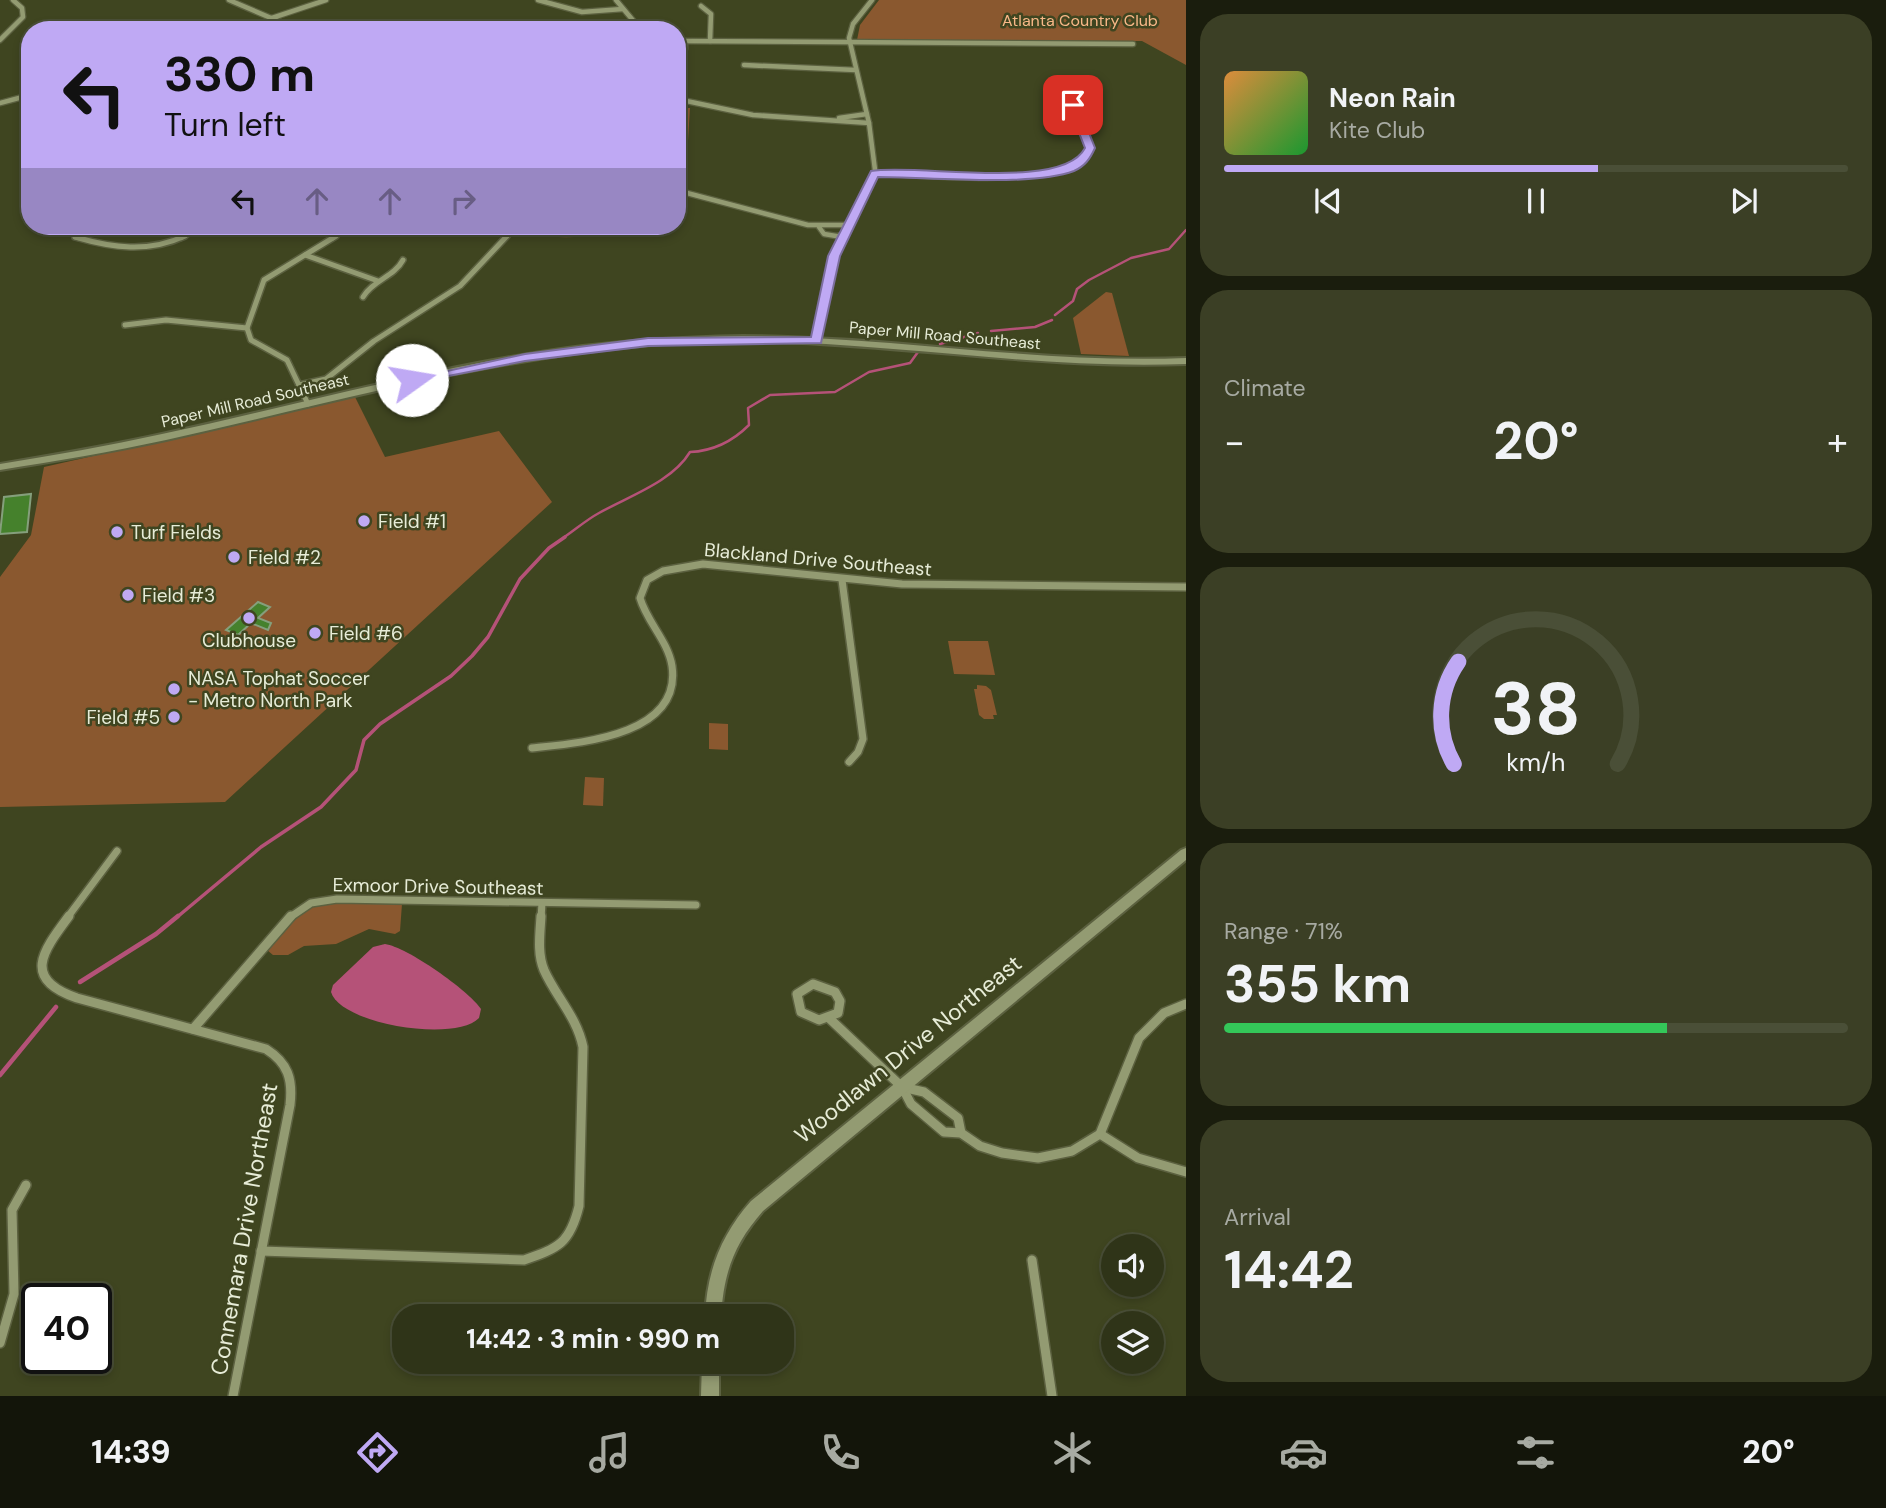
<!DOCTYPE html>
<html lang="en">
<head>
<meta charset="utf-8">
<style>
	:root { --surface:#2f3418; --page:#3b3f25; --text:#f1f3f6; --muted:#a7aaa2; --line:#4a4f37; --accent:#bfa9f4 }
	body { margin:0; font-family:"DM Sans",sans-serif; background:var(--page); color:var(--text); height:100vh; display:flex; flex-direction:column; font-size:26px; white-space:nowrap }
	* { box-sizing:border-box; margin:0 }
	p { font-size:23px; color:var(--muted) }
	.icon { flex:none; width:38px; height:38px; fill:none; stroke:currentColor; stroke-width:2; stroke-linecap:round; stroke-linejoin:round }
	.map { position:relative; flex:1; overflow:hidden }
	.details { display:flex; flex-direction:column; gap:14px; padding:14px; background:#1a1d0d; width:700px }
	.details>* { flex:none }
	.guide { position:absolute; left:21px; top:21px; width:665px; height:214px; border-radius:28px; box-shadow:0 4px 10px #0003,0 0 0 2px var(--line); background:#bfa9f4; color:#111; overflow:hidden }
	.tools { position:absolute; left:1101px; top:1234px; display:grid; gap:14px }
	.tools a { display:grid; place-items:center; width:63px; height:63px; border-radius:50%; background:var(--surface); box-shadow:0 4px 10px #0003,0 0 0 2px var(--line); font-size:35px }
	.speed { position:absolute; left:21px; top:1283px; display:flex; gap:14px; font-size:35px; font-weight:700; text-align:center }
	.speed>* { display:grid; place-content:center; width:91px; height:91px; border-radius:50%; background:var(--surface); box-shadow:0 4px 10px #0003,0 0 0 2px var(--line); line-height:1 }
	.speed .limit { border:4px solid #111; border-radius:10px; background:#fff; color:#111 }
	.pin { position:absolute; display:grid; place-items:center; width:60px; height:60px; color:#fff; margin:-30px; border-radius:14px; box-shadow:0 4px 10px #0006 }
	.me { position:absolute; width:77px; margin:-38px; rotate:77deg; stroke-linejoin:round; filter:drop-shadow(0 0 5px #0008) }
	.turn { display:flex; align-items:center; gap:24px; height:147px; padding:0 28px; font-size:32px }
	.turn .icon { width:91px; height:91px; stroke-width:2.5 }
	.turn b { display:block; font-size:49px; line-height:60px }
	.lanes { display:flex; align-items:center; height:66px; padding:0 28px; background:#0003; justify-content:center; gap:35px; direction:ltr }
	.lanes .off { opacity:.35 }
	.big { font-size:52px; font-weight:700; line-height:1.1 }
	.details .card { flex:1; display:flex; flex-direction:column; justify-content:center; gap:10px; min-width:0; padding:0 24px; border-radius:28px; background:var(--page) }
	.details .dial { align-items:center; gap:0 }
	.dial svg { height:182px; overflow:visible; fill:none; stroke:var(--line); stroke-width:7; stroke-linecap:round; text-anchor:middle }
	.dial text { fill:var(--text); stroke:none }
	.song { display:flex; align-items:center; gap:21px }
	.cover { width:84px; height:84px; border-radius:10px; background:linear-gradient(135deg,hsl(30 70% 55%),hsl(130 70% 35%)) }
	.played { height:7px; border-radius:4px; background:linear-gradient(90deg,var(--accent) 60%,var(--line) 60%) }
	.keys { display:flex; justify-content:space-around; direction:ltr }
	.heat { display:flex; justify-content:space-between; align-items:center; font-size:38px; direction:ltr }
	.charge { height:10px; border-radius:5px; background:linear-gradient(90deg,#34c759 71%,var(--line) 0) }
	.trip { position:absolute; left:392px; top:1304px; width:402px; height:70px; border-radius:28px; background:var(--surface); box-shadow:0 4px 10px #0003,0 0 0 2px var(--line); font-weight:700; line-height:70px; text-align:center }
	.tabs { display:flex; height:112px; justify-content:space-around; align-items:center; background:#13150a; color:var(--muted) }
	.tabs .icon { width:49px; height:49px }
	.tabs .current { color:var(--accent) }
	.tabs b { font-size:32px; color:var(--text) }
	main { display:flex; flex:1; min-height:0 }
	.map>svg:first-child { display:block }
	.green { fill:#8a582f }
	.water { fill:#b55278 }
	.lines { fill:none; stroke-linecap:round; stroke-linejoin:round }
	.stream-far2 { stroke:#b55278; stroke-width:2.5 }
	.stream-far1 { stroke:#b55278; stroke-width:3.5 }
	.stream { stroke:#b55278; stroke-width:4.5 }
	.building { fill:#45812c; stroke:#859f7c; stroke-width:2 }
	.street-far3-casing { stroke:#5c6140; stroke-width:7 }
	.street-far2-casing { stroke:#5c6140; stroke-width:8 }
	.street-far1-casing { stroke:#5c6140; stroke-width:10 }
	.street-casing { stroke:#5c6140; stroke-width:12 }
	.secondary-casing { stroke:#5c6140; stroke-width:4 }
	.street-far3 { stroke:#939b72; stroke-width:4.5 }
	.street-far2 { stroke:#939b72; stroke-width:5 }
	.street-far1 { stroke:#939b72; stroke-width:7 }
	.street { stroke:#939b72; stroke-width:9 }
	.secondary { fill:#939b72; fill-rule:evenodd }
	.route { fill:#bfa9f4; stroke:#7c6e9f; stroke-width:2 }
	.poi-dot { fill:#bfa9f4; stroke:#3f4520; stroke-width:2.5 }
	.labels { text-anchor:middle; stroke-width:5; stroke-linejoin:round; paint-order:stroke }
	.far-park-label { font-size:16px; fill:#f9b888; stroke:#3f4520 }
	.far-street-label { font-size:16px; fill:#e7ecd7; stroke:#3f4520 }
	.poi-label { font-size:19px; fill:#e7ecd7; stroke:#3f4520; text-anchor:start }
	.street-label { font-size:19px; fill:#e7ecd7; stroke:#3f4520 }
	.near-street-label { font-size:23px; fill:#e7ecd7; stroke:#3f4520 }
</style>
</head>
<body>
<main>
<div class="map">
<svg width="1186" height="1396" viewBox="0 0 1186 1396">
	<rect width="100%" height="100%" fill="#3f4520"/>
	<g class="green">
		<path d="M879,0H1186V65L1142,41L857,40L860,25Z"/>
		<path d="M677,108H690L686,174L677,185Z"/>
		<path d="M502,226H625C592,242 536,240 502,226Z"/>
		<path d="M1106,292L1112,293L1129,356L1081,354L1073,318Z"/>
		<path d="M355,397L385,457L499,431L552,502L225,802L0,807V577L31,535L44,467Z"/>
		<path d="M948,641H988L995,675L954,674Z"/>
		<path d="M977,685L986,686L991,690L997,715H993L994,719H984L979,715L974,689H977Z"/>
		<path d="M709,723L728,724V750L709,749Z"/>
		<path d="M585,777L604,778L603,806L583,805Z"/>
		<path d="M322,903L402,904L400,931L395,934L369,929L336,944L304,946L288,955H273L267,950L299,913Z"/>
	</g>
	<path class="water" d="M385,944C407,947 468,990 481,1009L479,1018C455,1043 340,1024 331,992L333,985L373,947Z"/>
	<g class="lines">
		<g class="stream-far2">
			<path d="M1055,315L1073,301L1077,289L1089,280L1131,258L1169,249L1186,230"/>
			<path d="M991,331L1035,327L1052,320"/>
			<path d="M940,344L978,333"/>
			<path d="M563,538C575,530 586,520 599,513C629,496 672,482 690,452C714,451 732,442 749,425L748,408L770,395L835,392L869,372L910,363L918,352"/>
		</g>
		<path class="stream-far1" d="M176,918L261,847L321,807L356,770L364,740L380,724L451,676L472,656L488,637L520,579L549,548L565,537"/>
		<g class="stream">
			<path d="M80,982L156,934L178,916"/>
			<path d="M0,1075L56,1007"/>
		</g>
	</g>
	<g class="building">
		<path d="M31,494L27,532L0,534L4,497Z"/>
		<path d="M258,602L270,607L258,618L271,623L268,630L251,623L238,635L226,630Z"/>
	</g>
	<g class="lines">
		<defs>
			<g id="street-far3">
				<path d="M229,0L299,30"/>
				<path d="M538,0L582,12L623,9"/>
				<path d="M616,0L641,30"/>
				<path d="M701,6L711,14L710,41"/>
				<path d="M272,18L326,0"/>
				<path d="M0,40L23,17L22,8L13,0"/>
				<path d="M677,41L1133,44"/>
				<path d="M679,54L685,49V41"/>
				<path d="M744,65L856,70"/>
				<path d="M1070,84L1075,87L1074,90L1056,87Z"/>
				<path d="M677,99L753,115L869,123"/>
				<path d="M0,103L30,95"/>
				<path d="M839,118L867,114"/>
				<path d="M875,173C921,175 1042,187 1079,163C1083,160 1087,155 1090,151V146L1067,91"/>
				<path d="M687,193L808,225H847"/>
				<path d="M819,227L824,234L842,237"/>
				<path d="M75,237L79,238"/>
				<path d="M181,238L203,226"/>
				<path d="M333,238L346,226"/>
				<path d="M505,238L517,226"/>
				<path d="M842,238L875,170L869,123L849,38L853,24L872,0"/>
			</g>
			<g id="street-far2">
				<path d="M839,236L842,237"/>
				<path d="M75,237C113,248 148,253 185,236"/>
				<path d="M305,255L378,281"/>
				<path d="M363,297C373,280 394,277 403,260"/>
				<path d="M125,325L166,320L247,328"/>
				<path d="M816,340L834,256L843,236"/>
				<path d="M299,385L326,379L374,341L460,286L507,236"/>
				<path d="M308,404L287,360L251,340L247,328L264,280L336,236"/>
			</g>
			<g id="street-far1">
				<path d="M842,580L863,739L858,752L849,762"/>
				<path d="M532,748C580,743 682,736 672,666C668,641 647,622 640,598L647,580L663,571L703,564L902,584L1186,587"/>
				<path d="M67,918L117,851"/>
				<path d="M289,918L311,903L337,899L696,905"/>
				<path d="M541,918L542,903"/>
			</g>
			<g id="street">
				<path d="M69,916C43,951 21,979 77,998L266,1049C288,1063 293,1079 290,1105L233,1396"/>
				<path d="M813,984L835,992L840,1001L838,1013L819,1020L801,1012L797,994Z"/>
				<path d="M830,1019L902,1087L911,1104L944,1132L961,1133L980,1146L1002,1153L1038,1158L1072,1151L1100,1134L1139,1038L1164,1013L1186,1004"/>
				<path d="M193,1029L291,916"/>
				<path d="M902,1087L924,1092L958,1118L961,1133"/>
				<path d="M1100,1134L1138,1158L1186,1172"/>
				<path d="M261,1251L524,1260C559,1248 570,1243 579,1206L583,1047C577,1017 556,997 544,970C537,953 540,934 541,916"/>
				<path d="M1032,1260L1052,1396"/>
				<path d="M0,1343L14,1294L12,1210L26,1185"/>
			</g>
			<g id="secondary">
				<path d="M743,336C891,336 1038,364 1186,358V364C1007,371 830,329 651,345C486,359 327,404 166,440C111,452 56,461 0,470V464C54,455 108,446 162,434C297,405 431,367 568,348C626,340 685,337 743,336Z"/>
				<path d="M1186,848V860L763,1211C734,1244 724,1272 721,1316H705C707,1271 721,1235 751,1201L1181,850Z"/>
				<path d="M702,1362H719V1396H701Z"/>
			</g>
		</defs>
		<use href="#street-far3" class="street-far3-casing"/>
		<use href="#street-far2" class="street-far2-casing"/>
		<use href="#street-far1" class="street-far1-casing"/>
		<use href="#street" class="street-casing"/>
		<use href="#secondary" class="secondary-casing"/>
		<use href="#street-far3" class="street-far3"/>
		<use href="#street-far2" class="street-far2"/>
		<use href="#street-far1" class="street-far1"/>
		<use href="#street" class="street"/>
		<use href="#secondary" class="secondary"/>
	</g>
	<path class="route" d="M1073,102L1078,105L1095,148C1090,159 1085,166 1074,171C1031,187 928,177 878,177L840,256L821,343L648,346L525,361L412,383L406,380L525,354L648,338L811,337L828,256L871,171C917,163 1062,192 1085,148L1068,105Z"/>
	<g class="poi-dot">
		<circle cx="364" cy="521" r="7"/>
		<circle cx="117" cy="532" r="7"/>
		<circle cx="234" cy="557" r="7"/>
		<circle cx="128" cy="595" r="7"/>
		<circle cx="249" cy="618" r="7"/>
		<circle cx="315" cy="633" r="7"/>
		<circle cx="174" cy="689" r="7"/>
		<circle cx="174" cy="717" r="7"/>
	</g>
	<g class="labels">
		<g class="far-park-label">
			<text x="1080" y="26">Atlanta Country Club</text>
		</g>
		<g class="far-street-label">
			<text transform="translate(945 335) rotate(5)" y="6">Paper Mill Road Southeast</text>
			<text transform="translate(255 400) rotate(-13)" y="6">Paper Mill Road Southeast</text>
		</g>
		<g class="poi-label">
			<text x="378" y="528">Field #1</text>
			<text x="131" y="539">Turf Fields</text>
			<text x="248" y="564">Field #2</text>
			<text x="142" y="602">Field #3</text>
			<text x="329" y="640">Field #6</text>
			<text x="249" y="647" text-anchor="middle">Clubhouse</text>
			<text x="188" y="685">NASA Tophat Soccer<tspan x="188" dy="22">- Metro North Park</tspan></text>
			<text x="160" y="724" text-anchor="end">Field #5</text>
		</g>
		<g class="street-label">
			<text transform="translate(818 559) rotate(5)" y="7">Blackland Drive Southeast</text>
			<text transform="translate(438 886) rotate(1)" y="7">Exmoor Drive Southeast</text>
		</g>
		<g class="near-street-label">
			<text transform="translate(908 1049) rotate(-39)" y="8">Woodlawn Drive Northeast</text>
			<text transform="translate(244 1229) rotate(-80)" y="8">Connemara Drive Northeast</text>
		</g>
	</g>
</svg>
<div class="tools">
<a><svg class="icon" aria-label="sound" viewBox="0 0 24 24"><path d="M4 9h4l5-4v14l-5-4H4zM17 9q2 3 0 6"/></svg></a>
<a><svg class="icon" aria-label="layers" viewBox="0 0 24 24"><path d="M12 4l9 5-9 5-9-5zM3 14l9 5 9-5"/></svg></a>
</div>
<div class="speed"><div class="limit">40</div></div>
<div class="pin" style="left:1073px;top:105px;background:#d93025"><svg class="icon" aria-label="arrive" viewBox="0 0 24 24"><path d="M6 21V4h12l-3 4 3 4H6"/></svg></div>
<svg class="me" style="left:412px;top:380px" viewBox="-20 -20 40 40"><circle r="19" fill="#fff"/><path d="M0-13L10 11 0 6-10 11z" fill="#bfa9f4"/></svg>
<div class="trip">14:42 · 3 min · 990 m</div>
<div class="guide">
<div class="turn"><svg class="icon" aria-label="left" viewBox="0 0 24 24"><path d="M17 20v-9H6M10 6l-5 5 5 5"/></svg><div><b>330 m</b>Turn left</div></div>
<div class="lanes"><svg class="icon" aria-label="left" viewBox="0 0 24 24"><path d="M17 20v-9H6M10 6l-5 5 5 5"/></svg><svg class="icon off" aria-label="ahead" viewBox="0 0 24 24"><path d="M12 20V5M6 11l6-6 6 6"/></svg><svg class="icon off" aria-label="ahead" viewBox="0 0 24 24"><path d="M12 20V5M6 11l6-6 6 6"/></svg><svg class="icon off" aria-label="right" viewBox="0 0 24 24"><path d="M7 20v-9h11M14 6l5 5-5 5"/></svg></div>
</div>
</div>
<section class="details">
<div class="card">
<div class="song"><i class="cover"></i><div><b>Neon Rain</b><p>Kite Club</p></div></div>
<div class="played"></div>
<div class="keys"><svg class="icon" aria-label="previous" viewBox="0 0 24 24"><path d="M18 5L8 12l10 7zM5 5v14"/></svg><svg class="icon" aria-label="pause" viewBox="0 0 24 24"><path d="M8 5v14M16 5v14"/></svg><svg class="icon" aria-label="next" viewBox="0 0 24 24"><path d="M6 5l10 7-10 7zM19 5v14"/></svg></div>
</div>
<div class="card"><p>Climate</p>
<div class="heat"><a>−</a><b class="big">20°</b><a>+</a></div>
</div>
<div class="card dial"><svg viewBox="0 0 100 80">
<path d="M14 69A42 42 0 1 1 86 69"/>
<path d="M14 69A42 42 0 0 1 16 24" stroke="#bfa9f4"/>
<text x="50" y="56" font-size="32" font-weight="700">38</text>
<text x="50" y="72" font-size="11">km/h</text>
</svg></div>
<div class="card"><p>Range · 71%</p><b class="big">355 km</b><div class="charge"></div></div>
<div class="card"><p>Arrival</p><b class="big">14:42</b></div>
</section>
</main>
<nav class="tabs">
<b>14:39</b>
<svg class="icon current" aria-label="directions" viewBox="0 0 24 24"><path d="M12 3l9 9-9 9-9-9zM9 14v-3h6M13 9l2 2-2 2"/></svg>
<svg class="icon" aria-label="music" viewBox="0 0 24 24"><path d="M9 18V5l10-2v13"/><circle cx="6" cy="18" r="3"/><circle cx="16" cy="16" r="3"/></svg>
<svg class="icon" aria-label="phone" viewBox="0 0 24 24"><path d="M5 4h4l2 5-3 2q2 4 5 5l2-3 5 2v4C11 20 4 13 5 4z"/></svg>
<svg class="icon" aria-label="climate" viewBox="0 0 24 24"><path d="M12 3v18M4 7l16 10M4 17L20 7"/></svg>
<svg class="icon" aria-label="car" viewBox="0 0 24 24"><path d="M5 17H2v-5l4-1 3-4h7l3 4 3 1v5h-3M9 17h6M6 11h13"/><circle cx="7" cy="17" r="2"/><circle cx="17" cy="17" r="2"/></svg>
<svg class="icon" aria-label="filters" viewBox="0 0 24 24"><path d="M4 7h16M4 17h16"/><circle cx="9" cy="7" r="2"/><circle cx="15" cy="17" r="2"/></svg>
<b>20°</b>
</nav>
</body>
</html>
